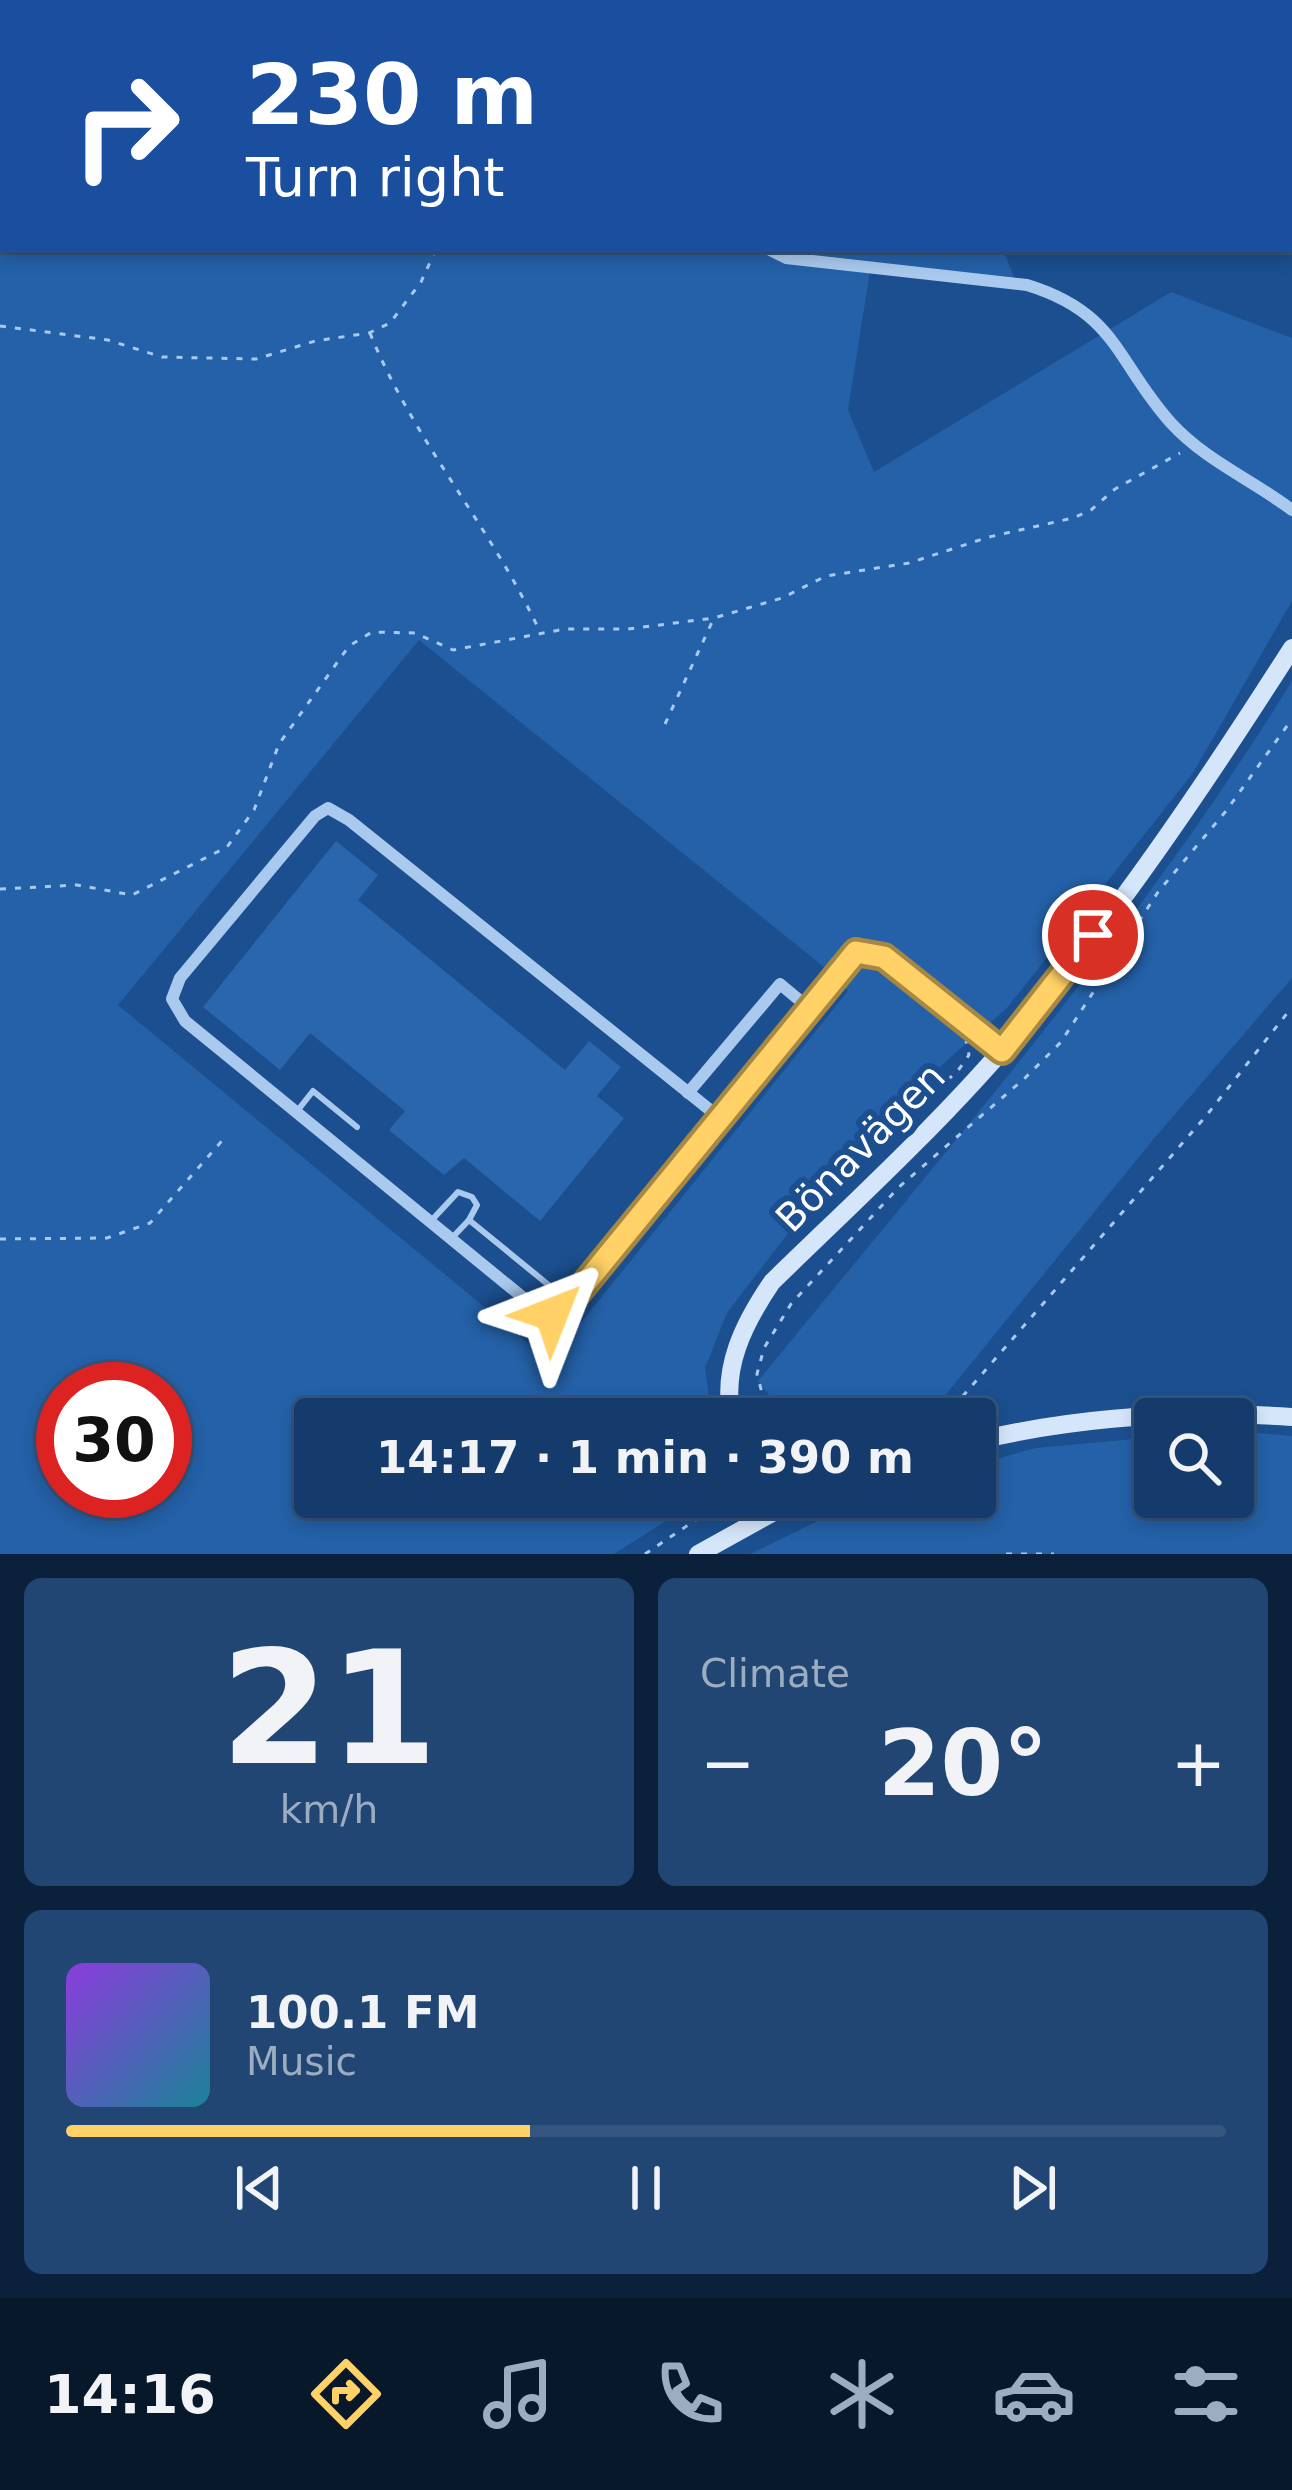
<!DOCTYPE html>
<html lang="en">
<head>
<meta charset="utf-8">
<style>
	:root { --surface:#143b6b; --page:#214673; --text:#f1f3f6; --muted:#9dadc1; --line:#33557e; --accent:#ffd166 }
	body { margin:0; font-family:"DejaVu Sans",sans-serif; background:var(--page); color:var(--text); height:100vh; display:flex; flex-direction:column; font-size:45px; white-space:nowrap }
	* { box-sizing:border-box; margin:0 }
	p { font-size:39px; color:var(--muted) }
	.icon { flex:none; width:66px; height:66px; fill:none; stroke:currentColor; stroke-width:2; stroke-linecap:round; stroke-linejoin:round }
	.map { position:relative; height:1554px; overflow:hidden }
	.side { display:flex; flex-direction:column; gap:24px; padding:24px; background:#0b203b; flex:1 }
	.side>* { flex:none }
	.hud { position:absolute; left:0px; top:0px; width:1293px; height:252px; box-shadow:0 6px 18px #0003,0 0 0 3px var(--line); background:#1a4fa0; color:#fff; overflow:hidden }
	.fabs { position:absolute; left:1134px; top:1398px; display:grid; gap:24px }
	.fabs a { display:grid; place-items:center; width:120px; height:120px; border-radius:12px; background:var(--surface); box-shadow:0 6px 18px #0003,0 0 0 3px var(--line); font-size:60px }
	.speed { position:absolute; left:36px; top:1362px; display:flex; gap:24px; font-size:60px; font-weight:700; text-align:center }
	.speed>* { display:grid; place-content:center; width:156px; height:156px; border-radius:50%; background:var(--surface); box-shadow:0 6px 18px #0003,0 0 0 3px var(--line); line-height:1 }
	.speed .limit { border:18px solid #d22; background:#fff; color:#111 }
	.pin { position:absolute; display:grid; place-items:center; width:102px; height:102px; color:#fff; margin:-51px; border:6px solid #fff; border-radius:50%; box-shadow:0 3px 12px #0007 }
	.me { position:absolute; width:132px; margin:-66px; rotate:45deg; stroke-linejoin:round; filter:drop-shadow(0 0 9px #0008) }
	.turn { display:flex; align-items:center; gap:42px; height:252px; padding:0 48px; font-size:54px }
	.turn .icon { width:156px; height:156px; stroke-width:2.5 }
	.turn b { display:block; font-size:84px; line-height:102px }
	.big { font-size:90px; font-weight:600; line-height:1.1 }
	.side .tile { flex:1; display:flex; flex-direction:column; justify-content:center; gap:18px; min-width:0; padding:0 42px; border-radius:18px; background:var(--page) }
	.side .dial { align-items:center; gap:0 }
	.dial b { font-size:156px; line-height:1 }
	.song { display:flex; align-items:center; gap:36px }
	.cover { width:144px; height:144px; border-radius:18px; background:linear-gradient(135deg,hsl(270 70% 55%),hsl(190 70% 35%)) }
	.played { height:12px; border-radius:6px; background:linear-gradient(90deg,var(--accent) 40%,var(--line) 40%) }
	.keys { display:flex; justify-content:space-around; direction:ltr }
	.heat { display:flex; justify-content:space-between; align-items:center; font-size:66px; direction:ltr }
	.side .tiles { flex:1; display:grid; gap:24px; grid-template-columns:1fr 1fr }
	.tile:last-child { grid-column:span 2 }
	.trip { position:absolute; left:294px; top:1398px; width:702px; height:120px; border-radius:12px; background:var(--surface); box-shadow:0 6px 18px #0003,0 0 0 3px var(--line); font-weight:600; line-height:120px; text-align:center }
	.tab-bar { display:flex; height:192px; justify-content:space-around; align-items:center; background:#08182b; color:var(--muted) }
	.tab-bar .icon { width:84px; height:84px }
	.tab-bar .active { color:var(--accent) }
	.tab-bar b { font-size:54px; color:var(--text) }
	.map>svg:first-child { display:block }
	.green { fill:#2461a8; fill-rule:evenodd }
	.building { fill:#2a66ad }
	.lines { fill:none; stroke-linecap:round; stroke-linejoin:round }
	.path { stroke:#a9c9ee; stroke-width:3; stroke-dasharray:6 9; stroke-linecap:butt }
	.lane { stroke:#a9c9ee; stroke-width:6 }
	.street { stroke:#a9c9ee; stroke-width:12 }
	.secondary { stroke:#d6e6fa; stroke-width:18 }
	.route-casing { stroke:#a68842; stroke-width:30 }
	.route { stroke:#ffd166; stroke-width:21 }
	.labels { text-anchor:middle; stroke-width:12; stroke-linejoin:round; paint-order:stroke }
	.street-label { font-size:39px; fill:#fff; stroke:#1b4f8f }
</style>
</head>
<body>
<div class="map">
<svg width="1292" height="1554" viewBox="0 0 1292 1554">
	<rect width="100%" height="100%" fill="#1b4f8f"/>
	<g class="green">
		<path d="M0,0H913L3,3V249H1003L1019,290L870,271L848,410L874,472L1171,292L1292,338V601L1193,773L1095,897L1006,1009L945,1062L837,1169L727,1313L705,1368L712,1419H315V1497H704L614,1554H0ZM419,640L835,976L848,991L550,1361L118,1005ZM63,1389H165V1491H63Z"/>
		<path d="M1292,681V978L1152,1141L926,1419H788L758,1381C943,1154 1138,931 1292,681Z"/>
		<path d="M1233,1431L1292,1436V1554H750L867,1497H975V1465L1036,1448L1155,1437V1497H1233Z"/>
	</g>
	<path class="building" d="M336,841L378,875L358,900L565,1070L589,1041L621,1067L597,1096L624,1118L540,1221L464,1158L444,1175L389,1130L405,1111L310,1033L280,1070L203,1007Z"/>
	<g class="lines">
		<g class="path">
			<path d="M539,0L540,3"/>
			<path d="M0,326L108,340L162,357L256,359L315,341L369,333L390,323L421,282L436,249"/>
			<path d="M370,333C413,440 492,528 540,632"/>
			<path d="M665,724L713,620"/>
			<path d="M0,889L77,885L132,895L227,847L254,810L279,744L349,646L372,632L415,633L453,650L565,629H628L714,618L782,598L826,576L909,563L989,537L1073,518L1091,510L1115,489L1180,453"/>
			<path d="M901,1118L957,1072L969,1055L966,1041"/>
			<path d="M0,1239L107,1238L150,1223L227,1135"/>
			<path d="M769,1419L757,1374L764,1348L791,1304L899,1187L1025,1078L1061,1042L1158,892L1226,811L1292,719"/>
			<path d="M943,1419L1206,1116L1292,1007"/>
			<path d="M645,1554L730,1497"/>
			<path d="M1006,1554H1054"/>
		</g>
		<g class="lane">
			<path d="M1290,0L1292,4"/>
			<path d="M1290,169L1292,170"/>
			<path d="M298,1110L313,1091L357,1127"/>
			<path d="M431,1221L458,1192L472,1197L477,1205L469,1220"/>
			<path d="M451,1239L469,1220L567,1300"/>
		</g>
		<g class="street">
			<path d="M0,47H3"/>
			<path d="M768,249L786,258L1027,285C1118,313 1116,362 1171,423C1206,461 1251,479 1292,510"/>
			<path d="M688,1093L780,984L810,1009"/>
			<path d="M720,1118L349,820L328,808L315,816L180,978L172,999L185,1021L532,1305L552,1314L570,1302L856,952L884,957L1002,1051"/>
		</g>
		<g class="secondary">
			<path d="M732,1419C721,1368 744,1323 772,1282C850,1206 932,1131 1004,1048C1111,924 1204,786 1292,648"/>
			<path d="M975,1441C1078,1417 1186,1410 1292,1417"/>
			<path d="M698,1554L801,1497"/>
		</g>
	</g>
	<g class="lines">
		<defs>
			<path id="route" d="M552,1314L570,1302L856,952L884,957L1002,1051L1093,935"/>
		</defs>
		<use href="#route" class="route-casing"/>
		<use href="#route" class="route"/>
	</g>
	<g class="labels">
		<g class="street-label">
			<text transform="translate(860 1147) rotate(-45)" y="14">Bönavägen</text>
		</g>
	</g>
</svg>
<div class="fabs">
<a><svg class="icon" aria-label="search" viewBox="0 0 24 24"><circle cx="10" cy="10" r="6"/><path d="M15 15l6 6"/></svg></a>
</div>
<div class="speed"><div class="limit">30</div></div>
<div class="pin" style="left:1093px;top:935px;background:#d93025"><svg class="icon" aria-label="arrive" viewBox="0 0 24 24"><path d="M6 21V4h12l-3 4 3 4H6"/></svg></div>
<svg class="me" style="left:552px;top:1314px" viewBox="-20 -20 40 40"><path d="M0-17L14 15 0 8-14 15z" fill="#ffd166" stroke="#fff" stroke-width="4"/></svg>
<div class="trip">14:17 · 1 min · 390 m</div>
<div class="hud">
<div class="turn"><svg class="icon" aria-label="right" viewBox="0 0 24 24"><path d="M7 20v-9h11M14 6l5 5-5 5"/></svg><div><b>230 m</b>Turn right</div></div>
</div>
</div>
<section class="side">
<div class="tiles">
<div class="tile dial"><b>21</b><p>km/h</p></div>
<div class="tile"><p>Climate</p>
<div class="heat"><a>−</a><b class="big">20°</b><a>+</a></div>
</div>
<div class="tile">
<div class="song"><i class="cover"></i><div><b>100.1 FM</b><p>Music</p></div></div>
<div class="played"></div>
<div class="keys"><svg class="icon" aria-label="previous" viewBox="0 0 24 24"><path d="M18 5L8 12l10 7zM5 5v14"/></svg><svg class="icon" aria-label="pause" viewBox="0 0 24 24"><path d="M8 5v14M16 5v14"/></svg><svg class="icon" aria-label="next" viewBox="0 0 24 24"><path d="M6 5l10 7-10 7zM19 5v14"/></svg></div>
</div>
</div>
</section>
<nav class="tab-bar">
<b>14:16</b>
<svg class="icon active" aria-label="directions" viewBox="0 0 24 24"><path d="M12 3l9 9-9 9-9-9zM9 14v-3h6M13 9l2 2-2 2"/></svg>
<svg class="icon" aria-label="music" viewBox="0 0 24 24"><path d="M9 18V5l10-2v13"/><circle cx="6" cy="18" r="3"/><circle cx="16" cy="16" r="3"/></svg>
<svg class="icon" aria-label="phone" viewBox="0 0 24 24"><path d="M5 4h4l2 5-3 2q2 4 5 5l2-3 5 2v4C11 20 4 13 5 4z"/></svg>
<svg class="icon" aria-label="climate" viewBox="0 0 24 24"><path d="M12 3v18M4 7l16 10M4 17L20 7"/></svg>
<svg class="icon" aria-label="car" viewBox="0 0 24 24"><path d="M5 17H2v-5l4-1 3-4h7l3 4 3 1v5h-3M9 17h6M6 11h13"/><circle cx="7" cy="17" r="2"/><circle cx="17" cy="17" r="2"/></svg>
<svg class="icon" aria-label="filters" viewBox="0 0 24 24"><path d="M4 7h16M4 17h16"/><circle cx="9" cy="7" r="2"/><circle cx="15" cy="17" r="2"/></svg>
</nav>
</body>
</html>
